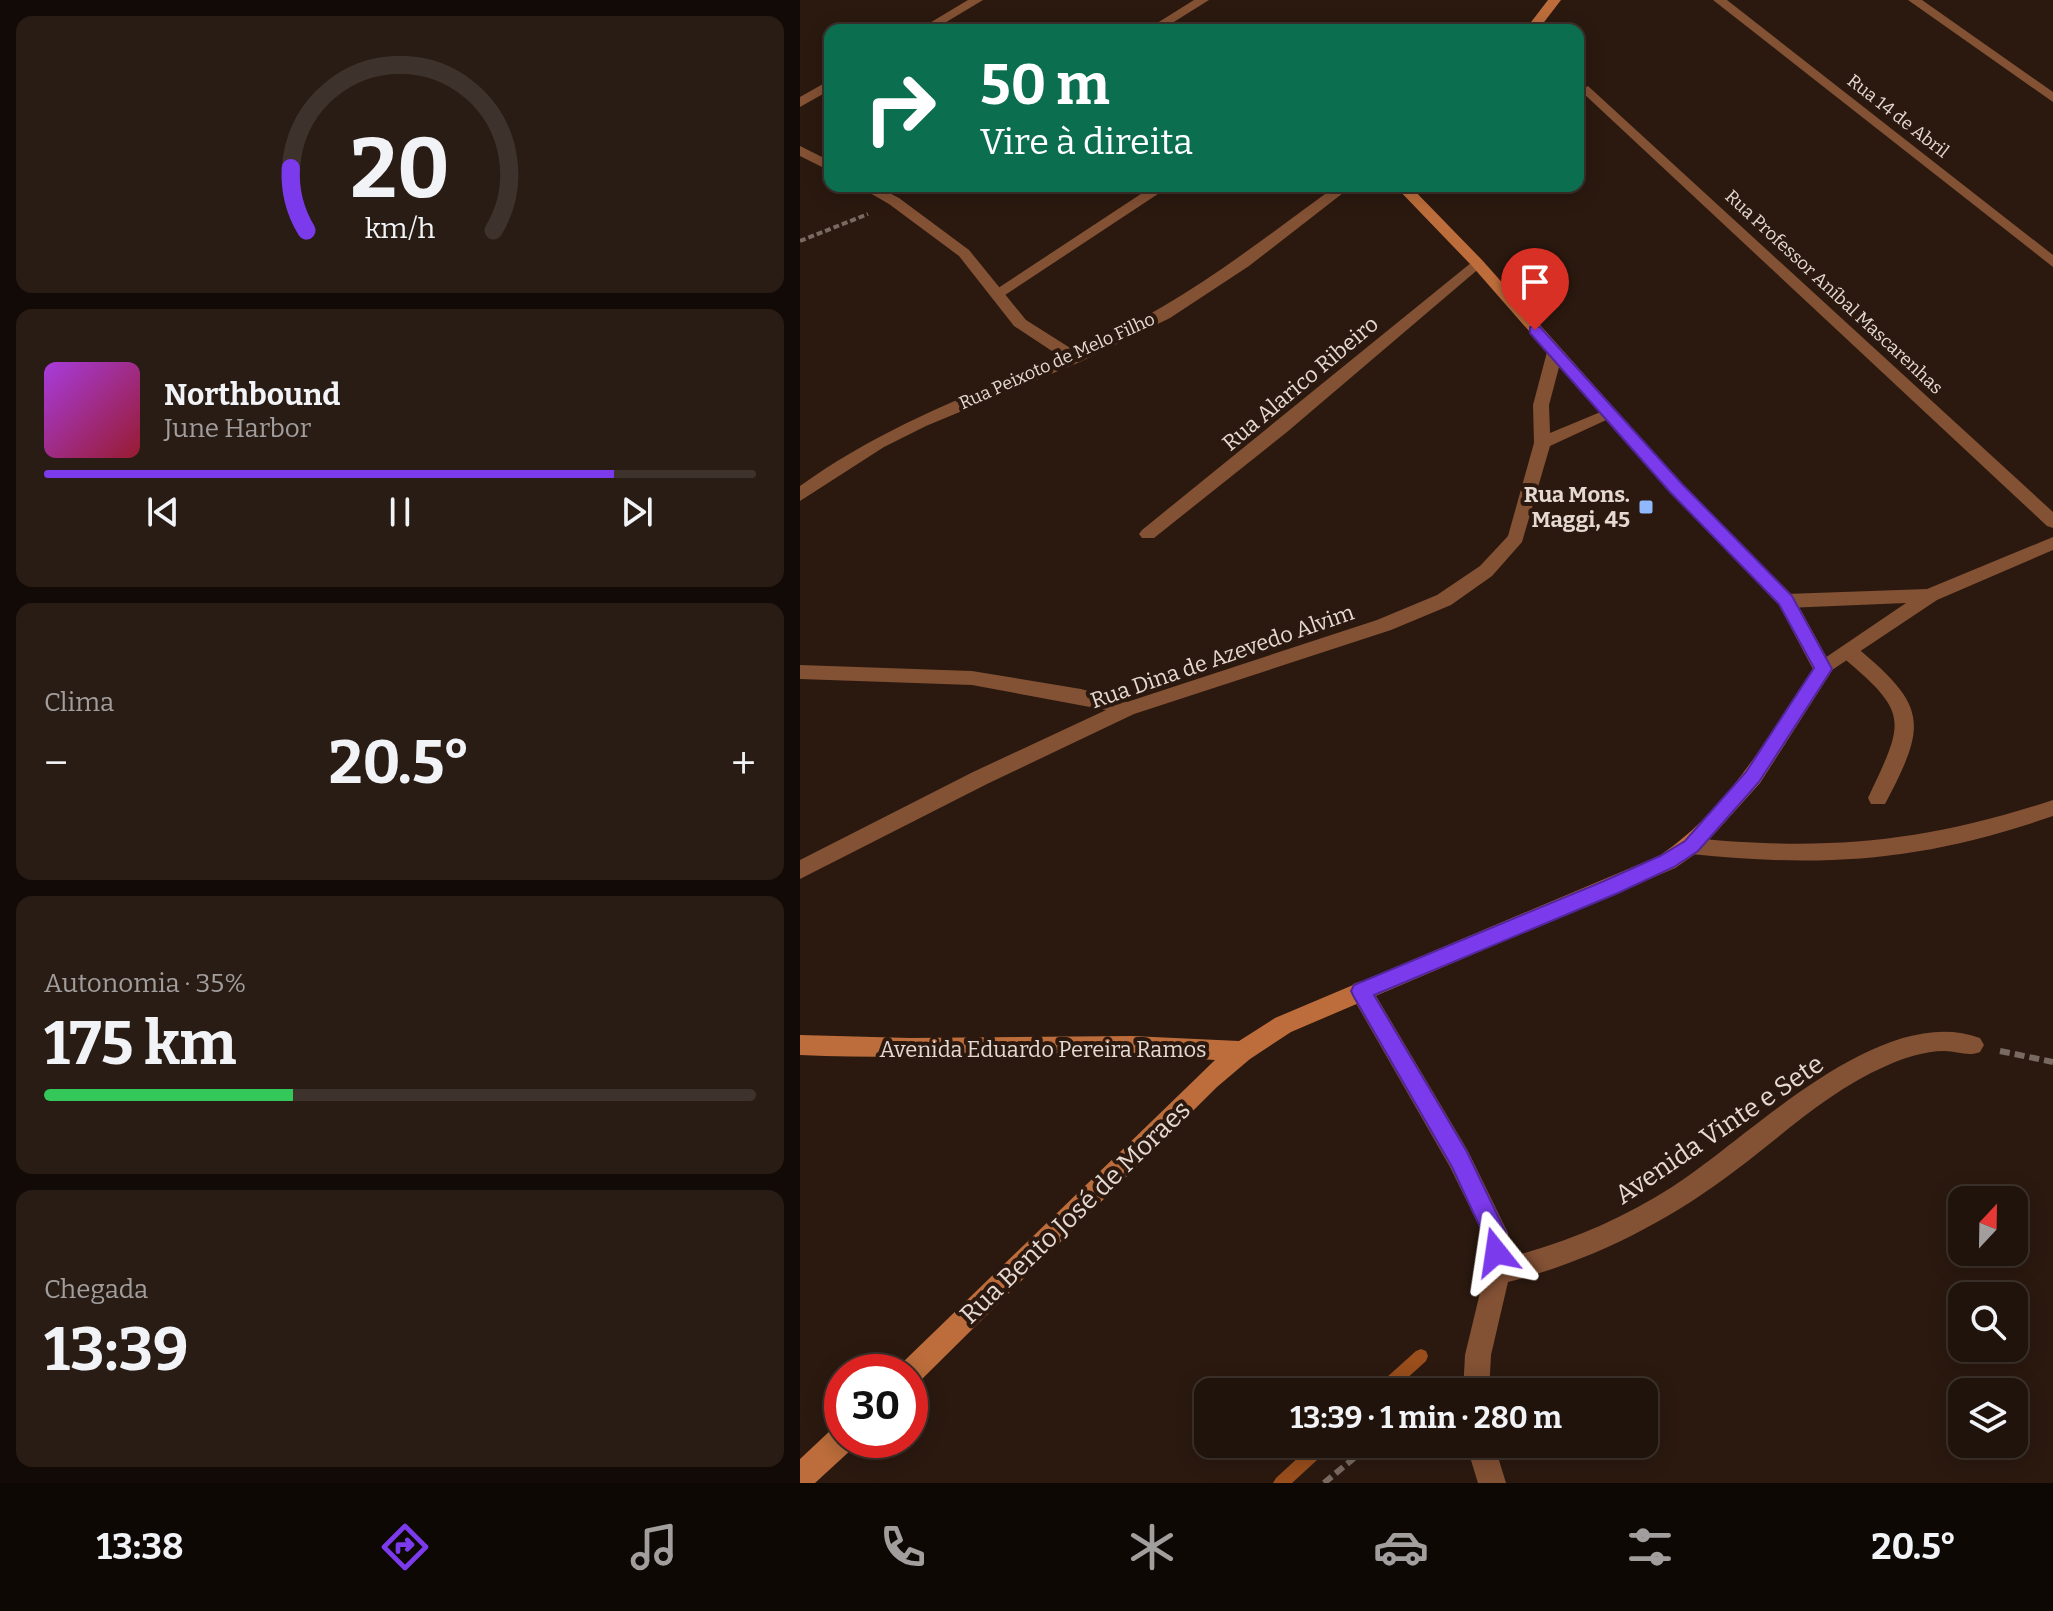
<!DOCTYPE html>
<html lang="pt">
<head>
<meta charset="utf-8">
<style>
	:root { --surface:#20130b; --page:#281c14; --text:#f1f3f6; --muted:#a29e9d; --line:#3d322c; --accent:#7c3aed }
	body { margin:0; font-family:Bitter,serif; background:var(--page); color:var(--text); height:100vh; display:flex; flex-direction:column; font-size:30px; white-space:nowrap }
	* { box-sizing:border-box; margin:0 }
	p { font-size:26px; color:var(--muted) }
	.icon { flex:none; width:44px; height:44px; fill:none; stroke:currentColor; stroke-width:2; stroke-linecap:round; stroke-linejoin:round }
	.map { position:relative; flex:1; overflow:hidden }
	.sheet { display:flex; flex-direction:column; gap:16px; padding:16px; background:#120a06; width:800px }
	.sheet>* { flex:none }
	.top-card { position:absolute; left:24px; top:24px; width:760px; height:168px; border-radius:16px; box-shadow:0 4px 20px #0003,0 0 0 2px var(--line); background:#0b6e4f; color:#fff; overflow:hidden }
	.needle { width:52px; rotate:22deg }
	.buttons { position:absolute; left:1148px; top:1186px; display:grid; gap:16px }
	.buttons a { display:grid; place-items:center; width:80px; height:80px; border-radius:16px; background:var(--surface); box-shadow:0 4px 20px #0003,0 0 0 2px var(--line); font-size:40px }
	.speed { position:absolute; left:24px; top:1354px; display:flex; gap:16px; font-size:40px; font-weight:700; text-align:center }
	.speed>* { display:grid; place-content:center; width:104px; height:104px; border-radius:50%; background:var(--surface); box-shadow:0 4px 20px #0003,0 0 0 2px var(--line); line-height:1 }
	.speed .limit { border:12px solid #d22; background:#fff; color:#111 }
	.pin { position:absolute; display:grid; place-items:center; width:68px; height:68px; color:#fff; margin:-82px -34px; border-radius:50% 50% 50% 0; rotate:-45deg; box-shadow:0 0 8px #0007 }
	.pin .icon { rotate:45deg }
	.me { position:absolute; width:88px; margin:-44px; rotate:345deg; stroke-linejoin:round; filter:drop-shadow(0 0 6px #0008) }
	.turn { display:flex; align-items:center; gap:28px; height:168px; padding:0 24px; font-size:36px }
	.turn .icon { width:104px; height:104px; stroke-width:2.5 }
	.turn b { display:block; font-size:56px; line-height:68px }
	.big { font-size:60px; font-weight:700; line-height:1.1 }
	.sheet .card { flex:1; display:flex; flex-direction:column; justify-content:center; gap:12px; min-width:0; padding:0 28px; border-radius:16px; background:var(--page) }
	.sheet .dial { align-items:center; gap:0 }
	.dial svg { height:208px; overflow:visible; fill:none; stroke:var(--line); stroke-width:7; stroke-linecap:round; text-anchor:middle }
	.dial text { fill:var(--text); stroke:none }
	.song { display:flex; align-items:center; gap:24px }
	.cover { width:96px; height:96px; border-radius:12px; background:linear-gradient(135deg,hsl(280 70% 55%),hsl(350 70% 35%)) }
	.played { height:8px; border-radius:4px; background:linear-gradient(90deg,var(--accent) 80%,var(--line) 80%) }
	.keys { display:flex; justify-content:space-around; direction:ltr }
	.heat { display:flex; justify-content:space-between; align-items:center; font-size:44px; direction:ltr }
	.charge { height:12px; border-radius:6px; background:linear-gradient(90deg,#34c759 35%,var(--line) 0) }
	.trip { position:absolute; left:394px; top:1378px; width:464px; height:80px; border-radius:16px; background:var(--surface); box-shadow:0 4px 20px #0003,0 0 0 2px var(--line); font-weight:700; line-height:80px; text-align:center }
	.tabs { display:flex; height:128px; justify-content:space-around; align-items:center; background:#0d0804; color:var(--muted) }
	.tabs .icon { width:56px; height:56px }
	.tabs .current { color:var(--accent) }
	.tabs b { font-size:36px; color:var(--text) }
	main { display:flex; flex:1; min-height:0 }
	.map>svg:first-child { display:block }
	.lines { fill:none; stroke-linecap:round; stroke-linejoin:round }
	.stream { fill:#994e1c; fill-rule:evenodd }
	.path-far1 { stroke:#796a61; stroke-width:4; stroke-dasharray:6 3; stroke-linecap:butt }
	.path { stroke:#796a61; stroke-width:6; stroke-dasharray:10 5; stroke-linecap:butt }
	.lane { fill:#835134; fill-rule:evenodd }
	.street { fill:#835134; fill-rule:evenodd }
	.secondary { fill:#bd6d3b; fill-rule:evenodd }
	.route { fill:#7c3aed; stroke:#51269a; stroke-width:2 }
	.poi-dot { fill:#8fb8fd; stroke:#2b190f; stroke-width:3 }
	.labels { text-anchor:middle; stroke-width:8; stroke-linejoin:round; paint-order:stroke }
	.far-street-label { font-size:18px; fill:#e5d9d2; stroke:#2b190f }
	.street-label { font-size:22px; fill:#e5d9d2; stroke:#2b190f }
	.poi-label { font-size:22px; font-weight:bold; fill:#e5d9d2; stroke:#2b190f; text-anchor:end }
	.near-street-label { font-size:26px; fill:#e5d9d2; stroke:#2b190f }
</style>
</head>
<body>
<main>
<section class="sheet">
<div class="card dial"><svg viewBox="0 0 100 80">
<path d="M14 69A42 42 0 1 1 86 69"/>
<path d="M14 69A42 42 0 0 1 8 45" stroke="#7c3aed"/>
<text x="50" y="56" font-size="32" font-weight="700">20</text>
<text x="50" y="72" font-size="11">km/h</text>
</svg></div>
<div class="card">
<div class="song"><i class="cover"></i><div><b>Northbound</b><p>June Harbor</p></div></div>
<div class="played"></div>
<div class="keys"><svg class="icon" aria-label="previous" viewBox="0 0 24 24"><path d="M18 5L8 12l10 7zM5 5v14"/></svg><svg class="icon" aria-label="pause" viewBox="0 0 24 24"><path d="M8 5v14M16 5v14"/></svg><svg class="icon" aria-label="next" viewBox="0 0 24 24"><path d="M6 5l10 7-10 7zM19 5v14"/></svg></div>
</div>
<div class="card"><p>Clima</p>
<div class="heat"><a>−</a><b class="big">20.5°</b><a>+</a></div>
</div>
<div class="card"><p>Autonomia · 35%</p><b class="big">175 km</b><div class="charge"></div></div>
<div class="card"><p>Chegada</p><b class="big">13:39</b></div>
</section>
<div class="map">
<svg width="1253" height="1483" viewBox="0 0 1253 1483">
	<rect width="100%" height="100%" fill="#2b190f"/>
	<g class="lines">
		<g class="stream">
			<path d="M621,1349L626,1351L628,1356L626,1361L592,1392H574L576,1387L616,1351Z"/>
			<path d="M513,1444H531L529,1449L492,1483H473L476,1478Z"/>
		</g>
		<path class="path-far1" d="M0,241L68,214"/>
		<g class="path">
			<path d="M1200,1051L1253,1062"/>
			<path d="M634,1392L643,1384"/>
			<path d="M524,1483L571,1444"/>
		</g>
		<g class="lane">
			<path d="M353,186L367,188L202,297L197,299L189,294Z"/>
			<path d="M1048,644L1055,646C1127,706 1128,723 1085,804H1071L1068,798C1104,721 1111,714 1041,656L1038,651Z"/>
		</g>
		<g class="street">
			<path d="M168,0H183L133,30H118Z"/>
			<path d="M394,0H409L361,30H346Z"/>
			<path d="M913,0H927L1253,255V267Z"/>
			<path d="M1108,0H1122L1253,92V102Z"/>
			<path d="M30,80V90L0,107V97Z"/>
			<path d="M788,86L1253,512V528L1247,526L783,93L781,90Z"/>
			<path d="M0,146L30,161V171L0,156Z"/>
			<path d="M58,186H76L99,198L169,250L226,320L275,351C372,311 451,248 536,186H552L449,266L370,318L280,362L126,426L84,447L0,501V486C80,428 170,394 261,357L214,326L159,256L89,204Z"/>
			<path d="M677,258L685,263L682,266L487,432L354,538H342L339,534L342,530Z"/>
			<path d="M755,347L763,352L749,405L750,433L803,411H815L817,415L750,446L722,542L692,576L651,605L591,630L334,714L187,784L0,879V860L173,772L306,710L172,685L0,679V665L172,671L281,689L327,702L577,620L637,595L680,566L708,536L734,443L733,405L747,352Z"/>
			<path d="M1253,537V550L1137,600L1023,676L1016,674L1013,669L1016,664L1106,603L986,608L977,601L986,594L1127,589Z"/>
			<path d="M1253,800V816C1124,861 1026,868 891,854L884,852L880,846L884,840L891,838C1028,851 1122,843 1253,800Z"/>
			<path d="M561,981L569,984L668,1151L708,1233L709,1257C767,1243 821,1219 872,1187C950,1137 1080,1001 1180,1038L1184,1045L1180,1052C1168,1057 1157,1051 1144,1051C1125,1051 1103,1058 1086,1066C1030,1090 984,1134 936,1170C868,1222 791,1261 708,1282L691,1355L689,1392H663L665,1355L685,1272L683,1234L650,1167L553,998L550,991L553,984Z"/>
			<path d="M666,1444H694L706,1483H678Z"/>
		</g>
		<g class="secondary">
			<path d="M748,0H761L738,30H725Z"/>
			<path d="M595,186H610L682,260L882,484L993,596L1033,669L960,783L898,852L875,868L491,1032L450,1059L417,1087L119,1382L110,1386V1372H97L101,1364L415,1060C277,1050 138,1061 0,1055V1035L110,1038L332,1036L439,1041L475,1018L859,856C927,811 969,735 1013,669L979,605L870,492L672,266Z"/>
			<path d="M42,1425V1440H55L52,1449L15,1483H0V1459L32,1429Z"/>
		</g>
	</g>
	<path class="route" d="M735,326L740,327L882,484L992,596L1032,669L959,782L898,851L874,867L818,893L574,995L667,1152L706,1233L708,1252L704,1260L696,1263L688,1260L683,1233L652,1167L554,997L551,991L554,985L804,881L860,856L885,841L946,772L1014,668L979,604L870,492L730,333V327Z"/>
	<rect class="poi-dot" x="838" y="499" width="16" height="16" rx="4"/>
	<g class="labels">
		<g class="far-street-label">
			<text transform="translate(1098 116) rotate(38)" y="6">Rua 14 de Abril</text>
			<text transform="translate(1034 292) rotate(43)" y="6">Rua Professor Aníbal Mascarenhas</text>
			<text transform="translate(257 361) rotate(-24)" y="6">Rua Peixoto de Melo Filho</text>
		</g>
		<g class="street-label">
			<text transform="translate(500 383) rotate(-40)" y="8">Rua Alarico Ribeiro</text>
			<text transform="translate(422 656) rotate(-19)" y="8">Rua Dina de Azevedo Alvim</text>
			<text x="243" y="1057">Avenida Eduardo Pereira Ramos</text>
		</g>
		<g class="poi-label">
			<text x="830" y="502">Rua Mons.<tspan x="830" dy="25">Maggi, 45</tspan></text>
		</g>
		<g class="near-street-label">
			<text transform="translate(919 1129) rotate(-34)" y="9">Avenida Vinte e Sete</text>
			<text transform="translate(275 1212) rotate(-44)" y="9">Rua Bento José de Moraes</text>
		</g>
	</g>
</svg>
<div class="buttons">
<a><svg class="needle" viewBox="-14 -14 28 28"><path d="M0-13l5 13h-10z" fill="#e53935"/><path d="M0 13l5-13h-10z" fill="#a29e9d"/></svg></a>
<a><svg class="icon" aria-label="search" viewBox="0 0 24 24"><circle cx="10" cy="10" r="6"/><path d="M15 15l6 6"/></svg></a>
<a><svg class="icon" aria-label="layers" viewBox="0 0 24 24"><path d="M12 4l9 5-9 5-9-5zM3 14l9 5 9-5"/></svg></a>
</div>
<div class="speed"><div class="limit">30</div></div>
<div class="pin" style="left:735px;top:330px;background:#d93025"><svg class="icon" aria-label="arrive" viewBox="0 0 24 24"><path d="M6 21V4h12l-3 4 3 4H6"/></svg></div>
<svg class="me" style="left:696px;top:1252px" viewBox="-20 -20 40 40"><path d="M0-17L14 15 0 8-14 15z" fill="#7c3aed" stroke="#fff" stroke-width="4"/></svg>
<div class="trip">13:39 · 1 min · 280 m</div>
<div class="top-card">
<div class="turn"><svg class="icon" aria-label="right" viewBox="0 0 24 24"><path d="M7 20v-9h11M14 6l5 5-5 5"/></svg><div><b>50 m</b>Vire à direita</div></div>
</div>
</div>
</main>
<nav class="tabs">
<b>13:38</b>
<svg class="icon current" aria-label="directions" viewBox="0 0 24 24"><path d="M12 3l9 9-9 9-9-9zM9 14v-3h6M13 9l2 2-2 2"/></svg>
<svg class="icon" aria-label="music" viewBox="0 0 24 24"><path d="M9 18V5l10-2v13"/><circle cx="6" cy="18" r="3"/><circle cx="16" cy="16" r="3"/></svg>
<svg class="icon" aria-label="phone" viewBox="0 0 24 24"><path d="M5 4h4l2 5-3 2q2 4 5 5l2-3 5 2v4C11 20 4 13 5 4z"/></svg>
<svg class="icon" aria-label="climate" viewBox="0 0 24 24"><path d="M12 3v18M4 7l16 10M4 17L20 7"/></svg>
<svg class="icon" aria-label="car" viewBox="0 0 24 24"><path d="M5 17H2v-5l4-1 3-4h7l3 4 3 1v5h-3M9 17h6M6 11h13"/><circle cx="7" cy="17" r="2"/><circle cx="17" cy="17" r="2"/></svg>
<svg class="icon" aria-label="filters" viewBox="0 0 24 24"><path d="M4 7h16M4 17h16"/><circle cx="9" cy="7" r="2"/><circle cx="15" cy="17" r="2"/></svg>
<b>20.5°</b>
</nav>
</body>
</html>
